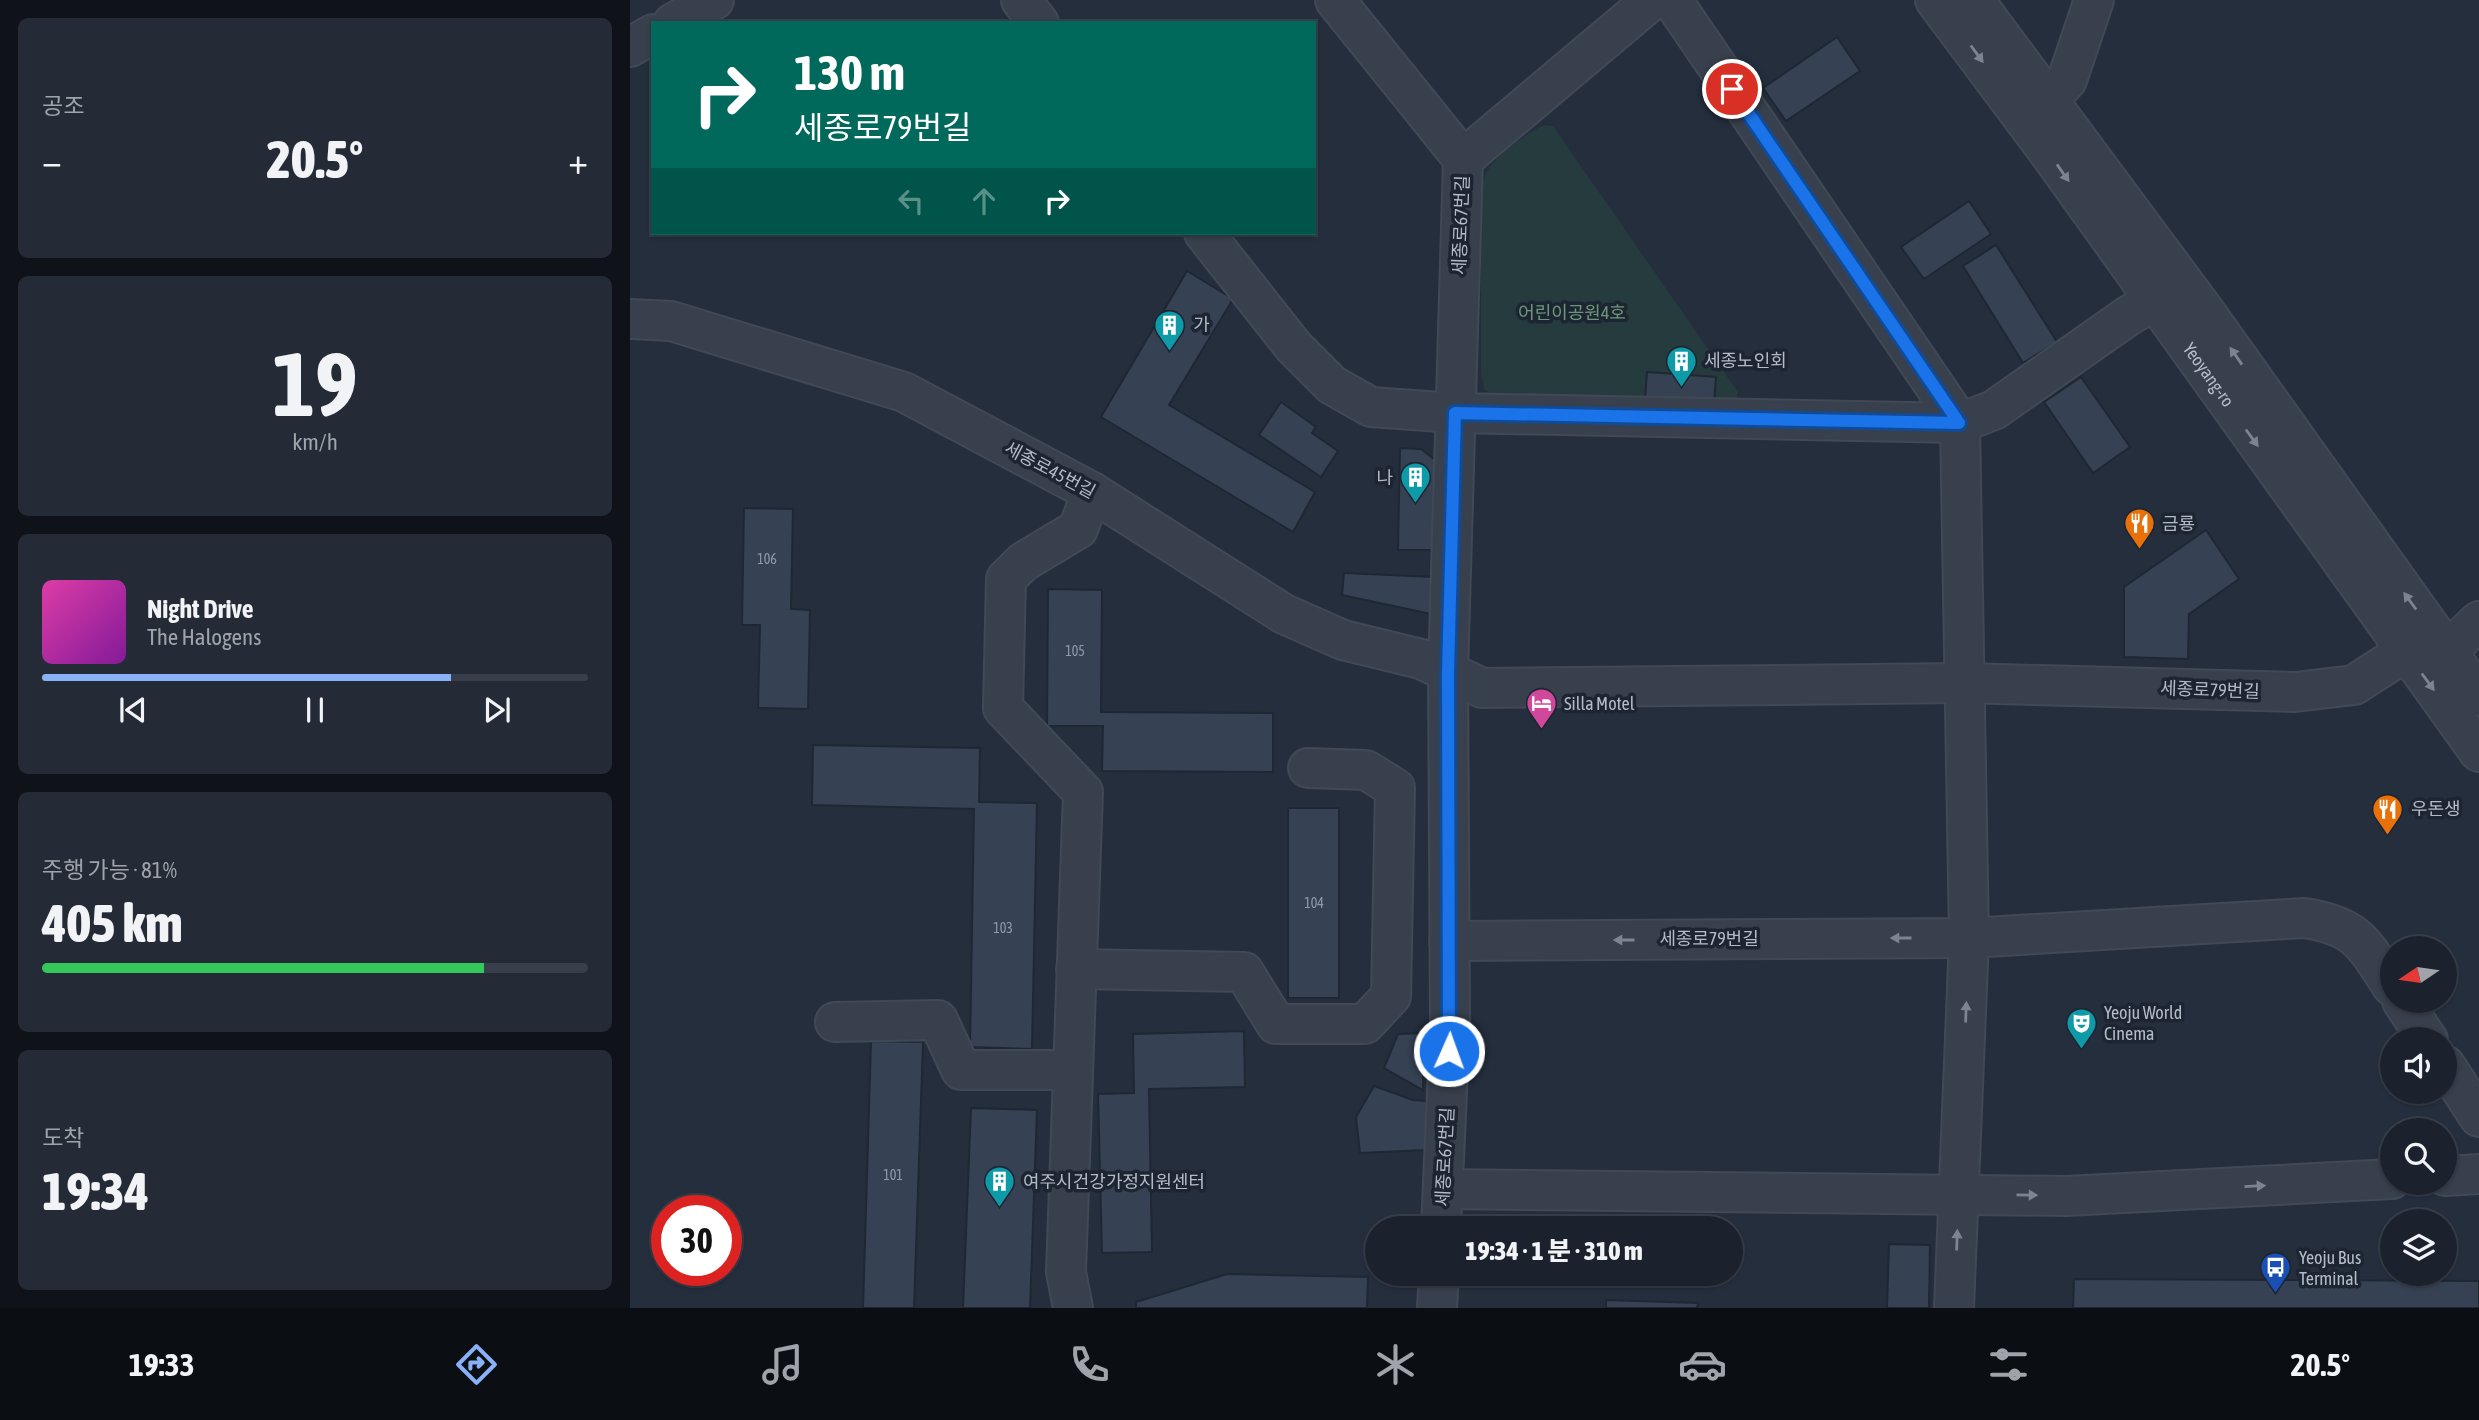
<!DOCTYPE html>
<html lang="ko">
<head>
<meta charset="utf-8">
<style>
	:root { --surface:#1b222e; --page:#242a36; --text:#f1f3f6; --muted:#a0a4aa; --line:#393f4a; --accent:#89b1f8 }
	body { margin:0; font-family:"Asap Condensed","Noto Sans KR",sans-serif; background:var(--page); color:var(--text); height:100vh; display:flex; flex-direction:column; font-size:26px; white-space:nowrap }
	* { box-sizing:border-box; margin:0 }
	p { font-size:23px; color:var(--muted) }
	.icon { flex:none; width:38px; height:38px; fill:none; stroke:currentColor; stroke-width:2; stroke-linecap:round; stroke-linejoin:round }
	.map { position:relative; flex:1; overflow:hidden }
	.details { display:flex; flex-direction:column; gap:18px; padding:18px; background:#0f1319; width:630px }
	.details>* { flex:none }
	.top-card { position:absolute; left:21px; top:21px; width:665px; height:214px; border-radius:0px; box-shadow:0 2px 5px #0004,0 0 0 2px var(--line); background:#00695c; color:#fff; overflow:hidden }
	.needle { width:46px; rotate:257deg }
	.controls { position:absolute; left:1750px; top:936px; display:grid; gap:14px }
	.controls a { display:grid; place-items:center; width:77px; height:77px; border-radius:50%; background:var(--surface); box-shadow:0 2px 5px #0004,0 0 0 2px var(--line); font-size:35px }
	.speed { position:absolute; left:21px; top:1195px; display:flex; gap:14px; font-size:35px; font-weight:700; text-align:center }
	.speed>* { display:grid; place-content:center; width:91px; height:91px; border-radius:50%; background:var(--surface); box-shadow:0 2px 5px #0004,0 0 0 2px var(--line); line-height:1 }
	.speed .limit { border:10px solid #d22; background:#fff; color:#111 }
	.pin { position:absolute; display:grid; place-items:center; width:60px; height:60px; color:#fff; margin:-30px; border:4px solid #fff; border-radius:50%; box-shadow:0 2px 7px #0007 }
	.me { position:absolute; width:77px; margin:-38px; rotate:2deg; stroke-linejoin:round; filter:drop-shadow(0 0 5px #0008) }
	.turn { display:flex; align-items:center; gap:24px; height:147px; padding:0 28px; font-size:32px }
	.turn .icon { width:91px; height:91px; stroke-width:2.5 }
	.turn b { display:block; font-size:49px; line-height:60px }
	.lanes { display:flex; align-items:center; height:66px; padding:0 28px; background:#0003; justify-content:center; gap:35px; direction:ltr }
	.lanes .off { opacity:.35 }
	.big { font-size:52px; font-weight:800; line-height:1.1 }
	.details .card { flex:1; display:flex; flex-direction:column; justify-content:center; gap:10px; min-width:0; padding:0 24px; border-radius:10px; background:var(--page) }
	.details .dial { align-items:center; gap:0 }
	.dial b { font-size:91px; line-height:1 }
	.song { display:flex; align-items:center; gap:21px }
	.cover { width:84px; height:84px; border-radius:10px; background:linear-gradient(135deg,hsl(320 70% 55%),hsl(290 70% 35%)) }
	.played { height:7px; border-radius:4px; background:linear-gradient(90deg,var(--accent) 75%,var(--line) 75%) }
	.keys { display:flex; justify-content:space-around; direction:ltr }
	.heat { display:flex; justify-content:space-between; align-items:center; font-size:38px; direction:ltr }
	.charge { height:10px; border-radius:5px; background:linear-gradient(90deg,#34c759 81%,var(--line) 0) }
	.trip { position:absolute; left:735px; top:1216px; width:378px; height:70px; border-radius:35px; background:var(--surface); box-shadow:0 2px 5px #0004,0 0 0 2px var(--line); font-weight:800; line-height:70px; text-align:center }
	.dock { display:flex; height:112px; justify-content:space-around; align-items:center; background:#0b0e12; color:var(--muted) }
	.dock .icon { width:49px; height:49px }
	.dock .on { color:var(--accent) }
	.dock b { font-size:32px; color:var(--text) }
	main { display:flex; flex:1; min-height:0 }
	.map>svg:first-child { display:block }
	.green { fill:#263b3e }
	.building { fill:#364254; stroke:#1f2734; stroke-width:2 }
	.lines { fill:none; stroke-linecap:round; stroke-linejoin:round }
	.minor-casing { stroke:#414956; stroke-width:42 }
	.minor { stroke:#38404d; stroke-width:38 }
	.oneway { fill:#7c8491 }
	.route-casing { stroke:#114b97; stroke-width:18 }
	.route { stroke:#1a73e8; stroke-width:12 }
	.labels { text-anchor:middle; stroke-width:7; stroke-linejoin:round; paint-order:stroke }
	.number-label { font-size:14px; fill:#929baa }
	.street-label { font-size:18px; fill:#b3bbc9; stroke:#1d2532 }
	.park-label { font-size:18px; fill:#6b9977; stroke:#1d2532 }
	.poi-label { font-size:18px; fill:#b3bbc9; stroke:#1d2532; text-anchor:start }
</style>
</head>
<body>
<main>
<section class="details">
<div class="card"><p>공조</p>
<div class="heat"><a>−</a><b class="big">20.5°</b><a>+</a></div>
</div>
<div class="card dial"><b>19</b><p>km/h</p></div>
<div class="card">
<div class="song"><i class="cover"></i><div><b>Night Drive</b><p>The Halogens</p></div></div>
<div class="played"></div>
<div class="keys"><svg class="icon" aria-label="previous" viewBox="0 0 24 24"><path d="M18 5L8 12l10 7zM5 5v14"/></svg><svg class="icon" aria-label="pause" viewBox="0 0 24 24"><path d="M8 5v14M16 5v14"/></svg><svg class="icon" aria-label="next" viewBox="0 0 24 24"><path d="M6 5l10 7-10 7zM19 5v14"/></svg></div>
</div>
<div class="card"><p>주행 가능 · 81%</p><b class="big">405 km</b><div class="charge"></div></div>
<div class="card"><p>도착</p><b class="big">19:34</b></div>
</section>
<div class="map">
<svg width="1849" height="1308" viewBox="0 0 1849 1308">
	<rect width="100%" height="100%" fill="#242e3d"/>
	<path class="green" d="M914,125L923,126L1108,392L1106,400L865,396L854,389L851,373V191C853,184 854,176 858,170C868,154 897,133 914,125Z"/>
	<g class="building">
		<path d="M1207,37L1230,71L1156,121L1133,88Z"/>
		<path d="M1339,201L1361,234L1294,279L1271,247Z"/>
		<path d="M1366,245L1427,342L1393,363L1333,266Z"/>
		<path d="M557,271L603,299L539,405L685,492L663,532L471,417Z"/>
		<path d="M1017,372L1086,377L1084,404L1015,399Z"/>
		<path d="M1451,377L1500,447L1463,473L1414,402Z"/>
		<path d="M651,402L686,427L682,433L708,451L691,477L629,435Z"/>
		<path d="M770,448L791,449L805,460L804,550H768Z"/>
		<path d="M114,508L163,509L161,609L180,610L178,709L128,708L130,625H112Z"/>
		<path d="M1576,530L1609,579L1559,614L1558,659L1494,657V587Z"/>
		<path d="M714,573L803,577L801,614L712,595Z"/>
		<path d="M418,589L472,590L471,712L643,713V772L472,771L473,726H417Z"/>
		<path d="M183,745L350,748L349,802L407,803L402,1049L340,1047L344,809L182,805Z"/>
		<rect x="658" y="808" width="51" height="190"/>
		<path d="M614,1031L615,1087L519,1089L522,1252L472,1253L468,1094L504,1093L503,1034Z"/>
		<path d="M794,1033L793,1090L754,1068L768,1034Z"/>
		<path d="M241,1041L293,1042L284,1308H233Z"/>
		<path d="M744,1086L783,1100L797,1101L795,1150L730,1153L726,1117Z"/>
		<path d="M341,1108L407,1110L400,1308H333Z"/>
		<path d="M1259,1244L1300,1245L1299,1308H1257Z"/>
		<path d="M597,1274L738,1277L737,1308H506V1302Z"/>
		<path d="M1444,1279L1849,1281V1308H1443Z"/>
		<path d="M976,1300L1068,1303L1067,1308H976Z"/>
	</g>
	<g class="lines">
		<defs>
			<g id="minor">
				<path d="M391,0L409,23"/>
				<path d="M705,0L833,159"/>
				<path d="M1042,0L1330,423L1339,938L1324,1308"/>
				<path id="s1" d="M1305,0L1420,154L1849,752"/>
				<path d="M1344,0L1573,309L1849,696"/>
				<path d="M43,23L84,0"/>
				<path d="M0,47L23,34"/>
				<path d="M1401,112L1419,99L1437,80L1464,0"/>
				<path d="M574,233L664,347L702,385L741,407L825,413L1330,423L1364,410L1498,316L1524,301"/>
				<path d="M0,319L41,321L274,392L462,492L654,614L713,640L791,659L852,688L1333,683L1665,692L1724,685L1775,652"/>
				<path d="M1817,652L1849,621"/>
				<path d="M819,941L1339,938L1674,918C1728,926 1734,944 1762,986"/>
				<path d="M446,969L614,972L646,1024H735L761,996L765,788L736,770L678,768"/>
				<path d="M1772,1001L1798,1040"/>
				<path d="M205,1022L308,1020L331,1070H442"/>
				<path d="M1815,1065L1849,1117"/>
				<path d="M1815,1176L1849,1174"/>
				<path d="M813,1189L1436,1196L1762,1179"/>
				<path d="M811,1228L820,1023L818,673L833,159L1022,0"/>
				<path d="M443,1308L436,1272L453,792L373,708L376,579L393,562L448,529L462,492"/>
				<path d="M807,1308L809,1274"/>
			</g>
		</defs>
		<use href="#minor" class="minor-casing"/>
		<use href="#minor" class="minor"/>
	</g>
	<defs><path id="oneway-solid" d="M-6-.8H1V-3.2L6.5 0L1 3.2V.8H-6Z" transform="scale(1.75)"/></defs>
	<g class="oneway">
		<use href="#oneway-solid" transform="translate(1347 54) rotate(54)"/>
		<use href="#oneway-solid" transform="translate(1433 173) rotate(55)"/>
		<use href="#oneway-solid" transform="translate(1606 356) rotate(-125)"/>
		<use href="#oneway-solid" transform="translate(1622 438) rotate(54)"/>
		<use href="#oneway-solid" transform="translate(1780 601) rotate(-126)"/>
		<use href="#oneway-solid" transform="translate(1798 682) rotate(54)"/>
		<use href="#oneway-solid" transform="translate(1271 938) rotate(180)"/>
		<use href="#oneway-solid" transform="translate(994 940) rotate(180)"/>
		<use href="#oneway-solid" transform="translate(1336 1012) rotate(-88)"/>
		<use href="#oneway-solid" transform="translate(1625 1186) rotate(-3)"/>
		<use href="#oneway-solid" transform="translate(1397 1195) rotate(1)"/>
		<use href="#oneway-solid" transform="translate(1327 1240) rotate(-88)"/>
	</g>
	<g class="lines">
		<defs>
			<path id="route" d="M819,1051L818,673L825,413L1329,423L1102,89"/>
		</defs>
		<use href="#route" class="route-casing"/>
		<use href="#route" class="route"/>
	</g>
	<defs>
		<symbol id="building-pin" viewBox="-11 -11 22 30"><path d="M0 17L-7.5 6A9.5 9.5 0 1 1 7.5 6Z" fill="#0f9aa8" stroke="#1d2532"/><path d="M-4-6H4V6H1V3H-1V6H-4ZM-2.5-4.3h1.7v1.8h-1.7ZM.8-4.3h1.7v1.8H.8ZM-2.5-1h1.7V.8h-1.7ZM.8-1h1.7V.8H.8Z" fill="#fff"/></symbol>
		<symbol id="restaurant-pin" viewBox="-11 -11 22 30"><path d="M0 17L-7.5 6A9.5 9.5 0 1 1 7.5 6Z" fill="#e8710a" stroke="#1d2532"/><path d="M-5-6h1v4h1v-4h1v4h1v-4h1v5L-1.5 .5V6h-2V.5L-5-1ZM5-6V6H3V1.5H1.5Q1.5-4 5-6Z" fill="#fff"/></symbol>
		<symbol id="hotel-pin" viewBox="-11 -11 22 30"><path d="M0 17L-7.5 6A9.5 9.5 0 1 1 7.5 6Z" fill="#d1479c" stroke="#1d2532"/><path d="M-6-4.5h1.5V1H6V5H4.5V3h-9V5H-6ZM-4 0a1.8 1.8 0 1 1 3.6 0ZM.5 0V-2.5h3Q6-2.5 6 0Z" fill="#fff"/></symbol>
		<symbol id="theatre-pin" viewBox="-11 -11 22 30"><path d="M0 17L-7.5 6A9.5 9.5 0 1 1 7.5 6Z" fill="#0f9aa8" stroke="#1d2532"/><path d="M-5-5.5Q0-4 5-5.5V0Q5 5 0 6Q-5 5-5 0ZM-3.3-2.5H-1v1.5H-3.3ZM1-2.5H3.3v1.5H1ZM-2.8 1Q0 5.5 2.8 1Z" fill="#fff"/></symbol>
		<symbol id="bus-pin" viewBox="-11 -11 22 30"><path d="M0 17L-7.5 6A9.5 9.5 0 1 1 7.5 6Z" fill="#1a4fb4" stroke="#1d2532"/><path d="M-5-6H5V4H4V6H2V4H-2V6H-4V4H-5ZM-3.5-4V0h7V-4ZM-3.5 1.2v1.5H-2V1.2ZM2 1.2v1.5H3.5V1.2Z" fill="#fff"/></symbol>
	</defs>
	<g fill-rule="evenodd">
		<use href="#building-pin" x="522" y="308" width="35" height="47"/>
		<use href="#building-pin" x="1034" y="344" width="35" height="47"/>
		<use href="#building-pin" x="768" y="460" width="35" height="47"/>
		<use href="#restaurant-pin" x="1492" y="506" width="35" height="47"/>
		<use href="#hotel-pin" x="894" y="686" width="35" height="47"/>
		<use href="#restaurant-pin" x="1740" y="792" width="35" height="47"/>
		<use href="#theatre-pin" x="1434" y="1006" width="35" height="47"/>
		<use href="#building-pin" x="352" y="1164" width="35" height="47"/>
		<use href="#bus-pin" x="1628" y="1250" width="35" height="47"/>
	</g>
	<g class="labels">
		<g class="number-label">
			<text x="137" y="564">106</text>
			<text x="445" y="656">105</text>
			<text x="684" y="908">104</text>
			<text x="373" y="933">103</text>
			<text x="263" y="1180">101</text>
		</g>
		<g class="street-label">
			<text transform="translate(831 225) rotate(-88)" y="6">세종로67번길</text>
			<text dy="6" stroke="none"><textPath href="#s1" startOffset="464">Yeoyang-ro</textPath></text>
			<text transform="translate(420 470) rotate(28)" y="6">세종로45번길</text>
			<text transform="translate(1580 690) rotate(2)" y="6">세종로79번길</text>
			<text x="1079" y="945">세종로79번길</text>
			<text transform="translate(815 1157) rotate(-87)" y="6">세종로67번길</text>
		</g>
		<g class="park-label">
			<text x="942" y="319">어린이공원4호</text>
		</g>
		<g class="poi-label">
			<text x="563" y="331">가</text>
			<text x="1074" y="367">세종노인회</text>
			<text x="763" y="484" text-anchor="end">나</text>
			<text x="1532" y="530">금룡</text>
			<text x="934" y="710">Silla Motel</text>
			<text x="1781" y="815">우돈생</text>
			<text x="1474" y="1019">Yeoju World<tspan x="1474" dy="21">Cinema</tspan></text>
			<text x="393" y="1188">여주시건강가정지원센터</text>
			<text x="1669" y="1264">Yeoju Bus<tspan x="1669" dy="21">Terminal</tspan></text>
		</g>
	</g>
</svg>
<div class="controls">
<a><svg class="needle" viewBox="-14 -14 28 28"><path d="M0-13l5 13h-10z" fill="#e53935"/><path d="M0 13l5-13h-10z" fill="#a0a4aa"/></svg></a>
<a><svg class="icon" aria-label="sound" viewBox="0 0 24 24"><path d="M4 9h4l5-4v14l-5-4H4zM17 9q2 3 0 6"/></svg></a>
<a><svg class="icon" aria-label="search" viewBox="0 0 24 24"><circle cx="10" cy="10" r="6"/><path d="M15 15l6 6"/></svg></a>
<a><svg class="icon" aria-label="layers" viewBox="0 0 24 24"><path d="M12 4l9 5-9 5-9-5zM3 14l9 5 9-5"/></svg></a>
</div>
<div class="speed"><div class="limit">30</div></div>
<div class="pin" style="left:1102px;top:89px;background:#d93025"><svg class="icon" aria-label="arrive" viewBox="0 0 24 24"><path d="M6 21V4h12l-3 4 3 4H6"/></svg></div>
<svg class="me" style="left:819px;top:1051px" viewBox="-20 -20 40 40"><circle r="17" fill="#1a73e8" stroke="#fff" stroke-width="3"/><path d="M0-11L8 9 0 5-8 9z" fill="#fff"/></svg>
<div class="trip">19:34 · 1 분 · 310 m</div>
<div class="top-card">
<div class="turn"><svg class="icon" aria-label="right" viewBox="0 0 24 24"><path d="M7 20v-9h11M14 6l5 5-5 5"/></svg><div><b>130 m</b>세종로79번길</div></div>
<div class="lanes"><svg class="icon off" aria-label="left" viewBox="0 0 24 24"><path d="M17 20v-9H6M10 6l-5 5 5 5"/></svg><svg class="icon off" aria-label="ahead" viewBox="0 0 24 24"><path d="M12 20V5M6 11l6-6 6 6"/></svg><svg class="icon" aria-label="right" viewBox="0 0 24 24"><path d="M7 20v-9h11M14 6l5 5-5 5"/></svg></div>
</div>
</div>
</main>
<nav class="dock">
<b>19:33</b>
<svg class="icon on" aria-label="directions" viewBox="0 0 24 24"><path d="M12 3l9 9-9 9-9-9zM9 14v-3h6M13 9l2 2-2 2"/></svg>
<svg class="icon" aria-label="music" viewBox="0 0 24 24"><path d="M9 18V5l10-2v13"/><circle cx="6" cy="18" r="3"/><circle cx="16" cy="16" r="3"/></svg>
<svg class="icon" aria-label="phone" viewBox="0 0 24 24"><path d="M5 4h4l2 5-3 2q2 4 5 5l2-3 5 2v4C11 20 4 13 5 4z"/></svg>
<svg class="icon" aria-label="climate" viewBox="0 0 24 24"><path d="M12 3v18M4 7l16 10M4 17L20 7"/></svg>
<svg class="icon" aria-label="car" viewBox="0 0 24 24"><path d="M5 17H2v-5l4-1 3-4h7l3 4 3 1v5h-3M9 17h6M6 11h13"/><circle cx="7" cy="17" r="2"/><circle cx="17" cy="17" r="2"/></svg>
<svg class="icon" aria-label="filters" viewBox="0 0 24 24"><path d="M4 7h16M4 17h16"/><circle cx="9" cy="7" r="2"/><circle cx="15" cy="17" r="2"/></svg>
<b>20.5°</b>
</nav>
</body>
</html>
